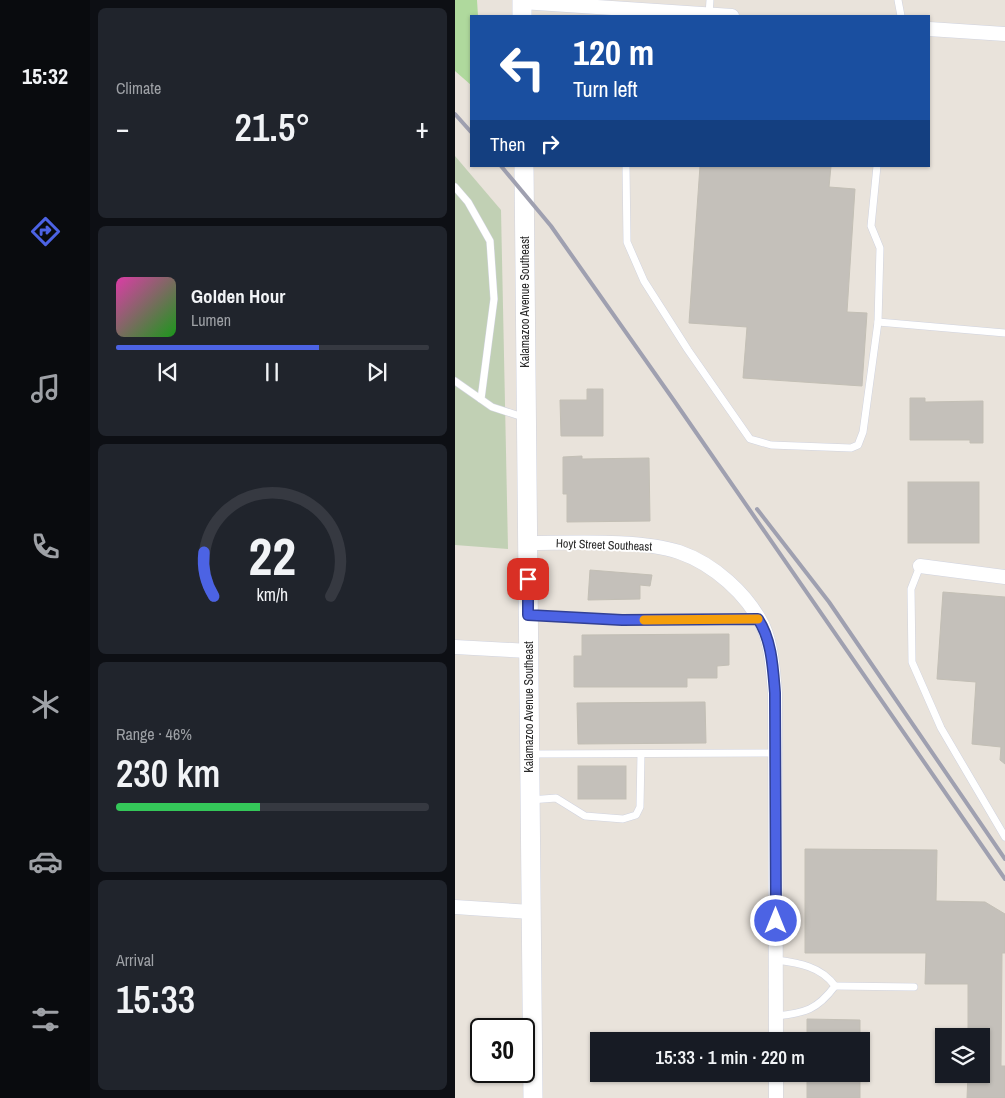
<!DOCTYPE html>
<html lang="en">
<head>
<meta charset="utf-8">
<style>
	:root { --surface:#171b24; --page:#20242c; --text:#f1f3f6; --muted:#9ea1a6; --line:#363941; --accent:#4c63e4 }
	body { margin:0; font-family:"Archivo Narrow",sans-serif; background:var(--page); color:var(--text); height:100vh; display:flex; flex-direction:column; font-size:19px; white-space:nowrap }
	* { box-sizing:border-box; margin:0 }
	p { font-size:16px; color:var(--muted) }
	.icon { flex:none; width:28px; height:28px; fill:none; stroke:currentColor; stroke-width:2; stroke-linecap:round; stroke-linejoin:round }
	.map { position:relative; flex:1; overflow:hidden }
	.drawer { display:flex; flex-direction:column; gap:8px; padding:8px; background:#0d0f14; width:365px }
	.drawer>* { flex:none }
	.banner { position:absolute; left:15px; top:15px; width:460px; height:152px; border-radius:0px; box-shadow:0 1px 4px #0004; background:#1a4fa0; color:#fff; overflow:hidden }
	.controls { position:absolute; left:480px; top:1028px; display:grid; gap:10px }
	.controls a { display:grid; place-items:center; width:55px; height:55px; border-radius:0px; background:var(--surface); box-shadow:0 1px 4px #0004; font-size:25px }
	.speed { position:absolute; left:15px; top:1018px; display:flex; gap:10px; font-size:25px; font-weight:700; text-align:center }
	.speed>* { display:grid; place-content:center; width:65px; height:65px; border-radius:50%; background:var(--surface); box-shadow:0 1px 4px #0004; line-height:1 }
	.speed .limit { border:2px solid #111; border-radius:8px; background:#fff; color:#111 }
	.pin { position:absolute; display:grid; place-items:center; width:42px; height:42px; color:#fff; margin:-21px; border-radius:10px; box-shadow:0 2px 8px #0006 }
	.me { position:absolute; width:55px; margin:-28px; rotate:0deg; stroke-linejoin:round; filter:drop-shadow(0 0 4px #0008) }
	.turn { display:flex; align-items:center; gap:18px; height:105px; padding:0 20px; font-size:22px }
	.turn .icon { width:65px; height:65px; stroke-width:2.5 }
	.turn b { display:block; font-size:35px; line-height:42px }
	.then { display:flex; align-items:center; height:48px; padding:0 20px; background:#0003; gap:10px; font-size:19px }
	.big { font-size:38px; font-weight:600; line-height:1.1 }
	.drawer .tile { flex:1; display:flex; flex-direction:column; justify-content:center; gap:8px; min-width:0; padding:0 18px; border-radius:8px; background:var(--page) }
	.drawer .dial { align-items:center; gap:0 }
	.dial svg { height:130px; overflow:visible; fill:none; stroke:var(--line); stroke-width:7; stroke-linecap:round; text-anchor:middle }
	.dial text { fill:var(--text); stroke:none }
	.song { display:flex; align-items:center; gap:15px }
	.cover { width:60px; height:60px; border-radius:8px; background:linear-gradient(135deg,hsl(320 70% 55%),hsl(120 70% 35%)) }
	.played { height:5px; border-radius:2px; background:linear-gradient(90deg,var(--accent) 65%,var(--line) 65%) }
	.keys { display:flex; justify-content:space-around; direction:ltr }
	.heat { display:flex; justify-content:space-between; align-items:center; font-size:28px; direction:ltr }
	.charge { height:8px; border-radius:4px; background:linear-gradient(90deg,#34c759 46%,var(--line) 0) }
	.trip { position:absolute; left:135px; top:1032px; width:280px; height:50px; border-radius:0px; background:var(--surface); box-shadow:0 1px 4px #0004; font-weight:600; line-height:50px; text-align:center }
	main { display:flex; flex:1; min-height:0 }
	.tab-bar { display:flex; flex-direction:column; width:90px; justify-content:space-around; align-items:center; background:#090b0e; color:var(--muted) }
	.tab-bar .icon { width:35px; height:35px }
	.tab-bar .selected { color:var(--accent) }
	.tab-bar b { font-size:22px; color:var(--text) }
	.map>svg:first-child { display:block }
	.green { fill:#afd99d }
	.cemetery { fill:#c1d0b4 }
	.building { fill:#c4c0ba; stroke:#c3bfb5 }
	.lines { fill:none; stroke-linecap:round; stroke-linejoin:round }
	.service-casing { stroke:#d0d3df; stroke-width:8 }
	.minor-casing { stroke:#d0d3df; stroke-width:15 }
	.secondary-casing { stroke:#d0d3df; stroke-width:20 }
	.service { stroke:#fff; stroke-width:7 }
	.minor { stroke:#fff; stroke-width:14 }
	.secondary { stroke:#fff; stroke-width:19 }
	.rail { stroke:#9fa0b0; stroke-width:4 }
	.route-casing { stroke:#314094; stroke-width:12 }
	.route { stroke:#4c63e4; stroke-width:9 }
	.slow { stroke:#f59e0b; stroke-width:9 }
	.labels { text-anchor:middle; stroke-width:4; stroke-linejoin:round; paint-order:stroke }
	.street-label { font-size:12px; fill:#282828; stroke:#fff }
</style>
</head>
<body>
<main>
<nav class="tab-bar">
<b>15:32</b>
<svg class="icon selected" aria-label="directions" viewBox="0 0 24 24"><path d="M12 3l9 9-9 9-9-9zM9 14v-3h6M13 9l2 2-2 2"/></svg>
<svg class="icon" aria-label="music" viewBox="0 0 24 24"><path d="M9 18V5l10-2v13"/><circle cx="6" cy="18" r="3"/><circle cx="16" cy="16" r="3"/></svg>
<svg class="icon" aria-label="phone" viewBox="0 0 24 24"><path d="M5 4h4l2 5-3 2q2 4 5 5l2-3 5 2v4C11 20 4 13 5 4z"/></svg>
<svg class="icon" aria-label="climate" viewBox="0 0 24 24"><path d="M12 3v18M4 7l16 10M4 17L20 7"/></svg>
<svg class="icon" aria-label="car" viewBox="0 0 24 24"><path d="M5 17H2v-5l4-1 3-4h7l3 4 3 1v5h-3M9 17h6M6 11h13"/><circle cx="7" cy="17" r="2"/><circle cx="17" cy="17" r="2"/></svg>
<svg class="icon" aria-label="filters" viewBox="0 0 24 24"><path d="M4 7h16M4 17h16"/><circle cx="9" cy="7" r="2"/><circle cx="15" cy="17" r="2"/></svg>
</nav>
<section class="drawer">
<div class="tile"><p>Climate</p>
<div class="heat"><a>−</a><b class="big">21.5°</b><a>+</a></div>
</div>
<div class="tile">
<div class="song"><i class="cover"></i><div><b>Golden Hour</b><p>Lumen</p></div></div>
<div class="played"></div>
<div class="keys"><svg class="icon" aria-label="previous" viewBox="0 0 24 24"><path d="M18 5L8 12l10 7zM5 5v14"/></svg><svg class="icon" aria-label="pause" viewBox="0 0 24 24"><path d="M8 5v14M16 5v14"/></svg><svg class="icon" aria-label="next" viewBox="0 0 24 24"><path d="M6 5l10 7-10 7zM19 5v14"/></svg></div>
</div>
<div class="tile dial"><svg viewBox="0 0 100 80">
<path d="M14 69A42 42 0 1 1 86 69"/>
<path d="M14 69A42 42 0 0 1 8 42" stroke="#4c63e4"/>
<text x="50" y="56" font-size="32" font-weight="700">22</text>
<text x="50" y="72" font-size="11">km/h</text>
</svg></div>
<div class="tile"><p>Range · 46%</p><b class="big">230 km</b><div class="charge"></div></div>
<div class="tile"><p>Arrival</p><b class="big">15:33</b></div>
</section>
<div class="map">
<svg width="550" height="1098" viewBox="0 0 550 1098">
	<rect width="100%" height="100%" fill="#e9e3db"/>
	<path class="green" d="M0,0H22L23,16H16V85L0,71Z"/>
	<path class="cemetery" d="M0,156L46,210L53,549L0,545Z"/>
	<g class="building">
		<path d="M245,166H376L374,187L400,189L392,312L412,313L407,386L288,378L292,327L234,323Z"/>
		<path d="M132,389H148V436H106L105,400H132Z"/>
		<path d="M455,398H470V402L528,401V443H515V440H455Z"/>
		<path d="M127,456V459L194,458L195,521L112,522V494H108V457Z"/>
		<rect x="453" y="482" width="71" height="61"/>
		<path d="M135,570L197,575L195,586L185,585V599L133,600Z"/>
		<path d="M488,592L550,597V764L545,760L546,747L517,744L521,682L482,679Z"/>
		<path d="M274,634V665L262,666V678H232V687H119V656H127V635Z"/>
		<path d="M250,702L251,743L123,744L122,703Z"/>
		<rect x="123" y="766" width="48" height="33"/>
		<path d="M350,849L482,850L481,901L530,902L550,914V953H547L546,1066H550V1098H512L513,1074H526V1036H513V984H470L471,953H350Z"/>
		<path d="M352,1019L405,1020V1041H352Z"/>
		<rect x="352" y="1074" width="53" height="24"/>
	</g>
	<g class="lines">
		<defs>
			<g id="service">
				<path d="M443,0L446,16"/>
				<path d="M254,15L255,0"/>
				<path d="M171,166L172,242L189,281L233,350L295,439L316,445L396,448L403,445L408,432L423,322L425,248L416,226L422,166"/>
				<path d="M0,187L13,202L35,241L39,299L26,399"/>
				<path d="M423,322L550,333"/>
				<path d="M0,381L37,407L71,418"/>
				<path d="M465,566L456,589L457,662L486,728L550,837"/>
				<path d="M74,615L167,620L303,619"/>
				<path d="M77,754L321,753"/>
				<path d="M75,800L101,798L130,816L168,819L181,815L185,807L186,754"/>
				<path d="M321,960C343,963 366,966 380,986C362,1010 350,1013 321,1016"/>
				<path d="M380,986L459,987"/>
			</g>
			<g id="minor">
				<path d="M67,2L277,16"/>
				<path d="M474,29L550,34"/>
				<path d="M73,543C116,543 185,539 224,552C259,564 292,594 308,626C317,646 318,672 320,693L321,1041"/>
				<path d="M465,566L550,577"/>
				<path d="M0,647L74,651"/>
				<path d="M0,907L76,912"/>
				<path d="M321,1098V1074"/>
			</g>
			<g id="secondary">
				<path d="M67,0V16"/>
				<path d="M69,166L78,1098"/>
			</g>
		</defs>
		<use href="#service" class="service-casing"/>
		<use href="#minor" class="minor-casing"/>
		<use href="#secondary" class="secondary-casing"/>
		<use href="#service" class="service"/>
		<use href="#minor" class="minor"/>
		<use href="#secondary" class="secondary"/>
		<g class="rail">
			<path d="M0,114L16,132"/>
			<path d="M46,166L96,226L220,402L550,879"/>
			<path d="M302,509L374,602L550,859"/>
		</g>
	</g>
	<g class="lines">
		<defs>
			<path id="route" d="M73,579V615L167,620L303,619C317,640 318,669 320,693L321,921"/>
		</defs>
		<use href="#route" class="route-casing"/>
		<use href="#route" class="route"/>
		<path class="slow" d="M189,620L303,619"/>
	</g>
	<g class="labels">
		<g class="street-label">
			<text transform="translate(70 302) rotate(-90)" y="4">Kalamazoo Avenue Southeast</text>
			<text transform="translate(149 545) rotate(2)" y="4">Hoyt Street Southeast</text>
			<text transform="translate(74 707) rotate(-90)" y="4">Kalamazoo Avenue Southeast</text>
		</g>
	</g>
</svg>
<div class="controls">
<a><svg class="icon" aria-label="layers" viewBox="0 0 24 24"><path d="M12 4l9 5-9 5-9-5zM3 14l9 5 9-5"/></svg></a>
</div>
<div class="speed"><div class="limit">30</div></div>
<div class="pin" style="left:73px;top:579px;background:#d93025"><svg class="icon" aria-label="arrive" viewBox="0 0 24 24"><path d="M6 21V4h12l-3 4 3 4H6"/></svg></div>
<svg class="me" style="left:321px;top:921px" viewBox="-20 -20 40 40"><circle r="17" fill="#4c63e4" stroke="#fff" stroke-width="3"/><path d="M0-11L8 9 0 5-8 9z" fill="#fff"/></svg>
<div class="trip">15:33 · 1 min · 220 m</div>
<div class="banner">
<div class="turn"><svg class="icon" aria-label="left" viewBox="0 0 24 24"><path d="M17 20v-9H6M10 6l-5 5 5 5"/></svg><div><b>120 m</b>Turn left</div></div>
<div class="then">Then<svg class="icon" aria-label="right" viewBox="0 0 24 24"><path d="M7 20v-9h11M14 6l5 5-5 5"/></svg></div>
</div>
</div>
</main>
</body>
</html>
